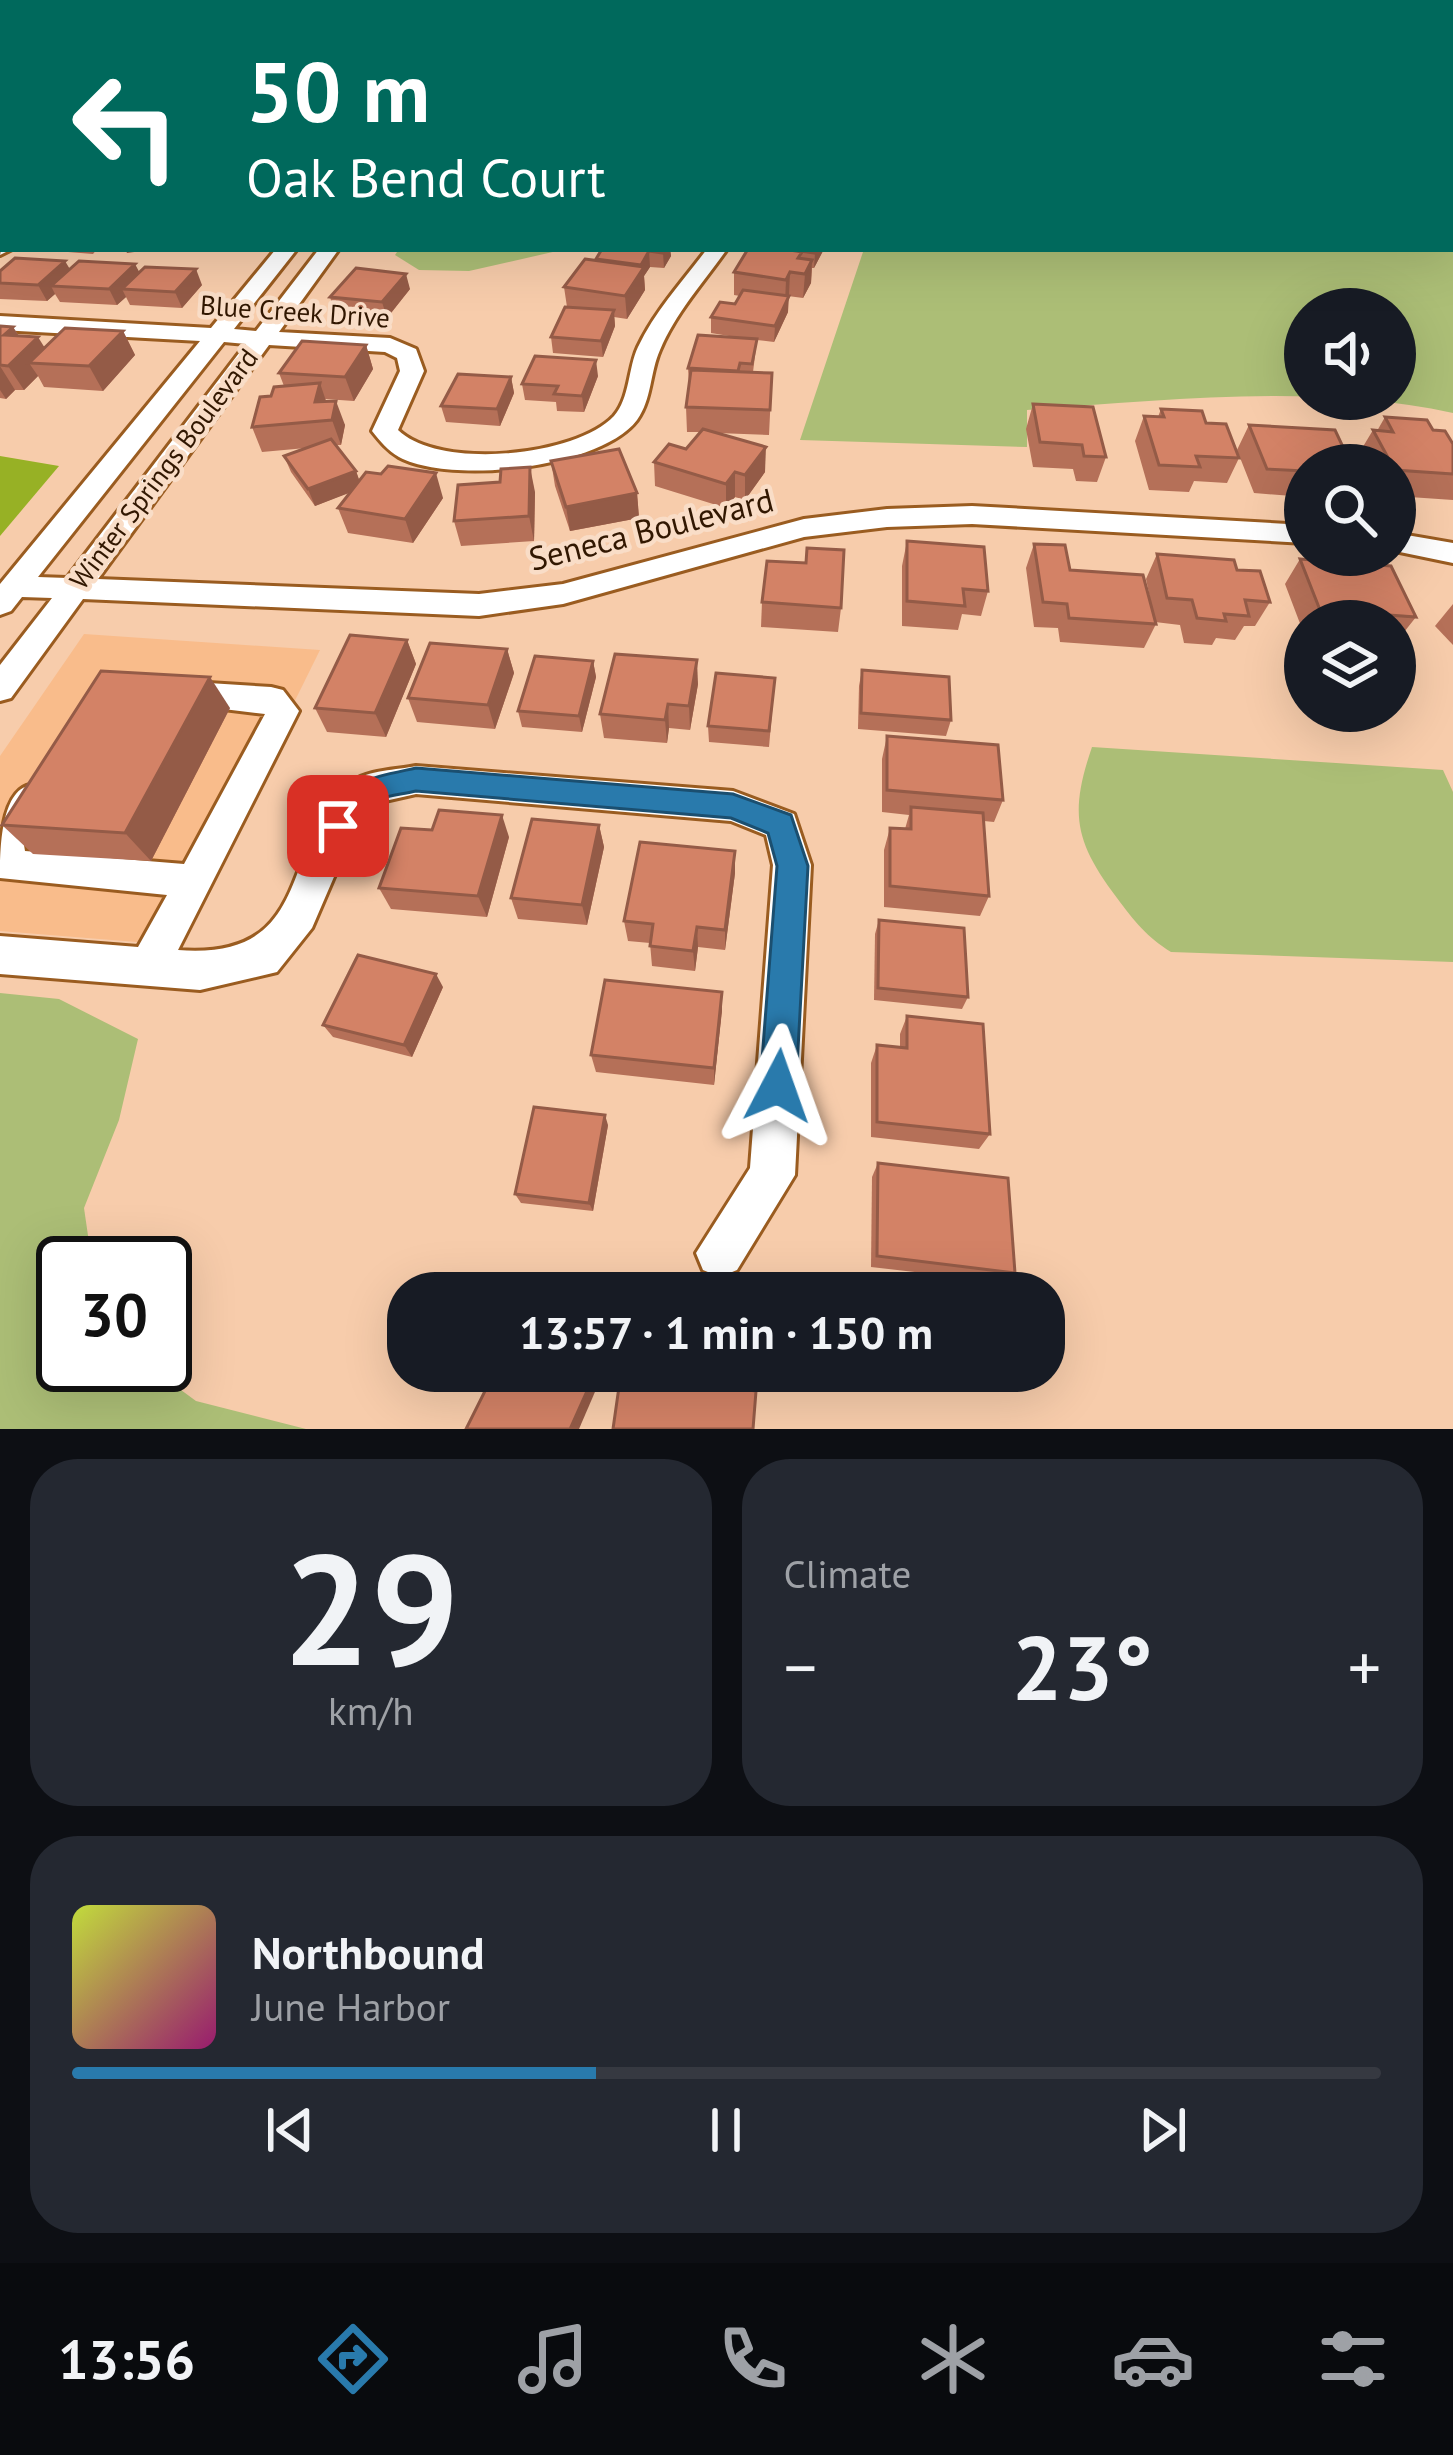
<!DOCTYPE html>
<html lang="en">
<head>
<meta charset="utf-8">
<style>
	:root { --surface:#171b24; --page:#242831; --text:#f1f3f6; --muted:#9ea1a6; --line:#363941; --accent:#297aac }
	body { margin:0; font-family:"PT Sans",sans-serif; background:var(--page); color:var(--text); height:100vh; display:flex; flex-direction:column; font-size:45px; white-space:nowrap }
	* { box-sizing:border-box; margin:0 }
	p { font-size:39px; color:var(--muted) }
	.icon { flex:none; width:66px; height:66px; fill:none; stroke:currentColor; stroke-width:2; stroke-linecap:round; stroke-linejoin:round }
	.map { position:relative; height:1429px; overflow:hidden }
	.panel { display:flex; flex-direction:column; gap:30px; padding:30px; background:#0d0f14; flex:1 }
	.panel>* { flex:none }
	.top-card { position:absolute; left:0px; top:0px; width:1455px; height:252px; box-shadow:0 12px 48px #0002; background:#00695c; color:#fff; overflow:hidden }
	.fabs { position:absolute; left:1284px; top:288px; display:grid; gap:24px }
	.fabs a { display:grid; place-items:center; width:132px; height:132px; border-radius:50%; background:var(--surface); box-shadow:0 12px 48px #0002; font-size:60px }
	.speed { position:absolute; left:36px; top:1236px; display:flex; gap:24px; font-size:60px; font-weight:700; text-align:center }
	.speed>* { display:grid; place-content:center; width:156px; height:156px; border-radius:50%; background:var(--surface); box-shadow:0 12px 48px #0002; line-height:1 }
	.speed .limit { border:6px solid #111; border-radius:18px; background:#fff; color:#111 }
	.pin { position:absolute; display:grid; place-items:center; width:102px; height:102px; color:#fff; margin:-51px; border-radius:24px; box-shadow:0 6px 18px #0006 }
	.me { position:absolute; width:132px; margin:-66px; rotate:4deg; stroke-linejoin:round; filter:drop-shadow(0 0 9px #0008) }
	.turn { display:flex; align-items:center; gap:42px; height:252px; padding:0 48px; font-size:54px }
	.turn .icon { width:156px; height:156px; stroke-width:2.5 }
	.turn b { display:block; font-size:84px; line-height:102px }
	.big { font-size:90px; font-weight:800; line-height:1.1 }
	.panel .card { flex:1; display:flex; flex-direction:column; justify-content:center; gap:18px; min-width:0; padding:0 42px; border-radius:48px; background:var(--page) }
	.panel .dial { align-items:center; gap:0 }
	.dial b { font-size:156px; line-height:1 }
	.song { display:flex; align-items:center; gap:36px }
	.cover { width:144px; height:144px; border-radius:18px; background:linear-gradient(135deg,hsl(70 70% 55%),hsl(320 70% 35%)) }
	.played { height:12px; border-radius:6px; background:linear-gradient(90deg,var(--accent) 40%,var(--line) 40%) }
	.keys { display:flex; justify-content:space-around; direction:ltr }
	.heat { display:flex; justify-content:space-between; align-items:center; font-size:66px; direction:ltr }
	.panel .tiles { flex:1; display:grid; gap:30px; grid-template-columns:1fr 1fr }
	.card:last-child { grid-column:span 2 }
	.trip { position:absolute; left:387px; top:1272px; width:678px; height:120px; border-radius:48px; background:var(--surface); box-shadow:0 12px 48px #0002; font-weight:800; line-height:120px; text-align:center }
	.menu { display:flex; height:192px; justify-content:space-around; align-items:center; background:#090b0e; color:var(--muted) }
	.menu .icon { width:84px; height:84px }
	.menu .selected { color:var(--accent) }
	.menu b { font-size:54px; color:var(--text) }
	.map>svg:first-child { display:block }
	.built { fill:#f9bc8b }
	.green { fill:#acbe76; fill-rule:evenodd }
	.forest { fill:#97b125 }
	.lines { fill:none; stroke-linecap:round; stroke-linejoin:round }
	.minor-casing { stroke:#9a5c20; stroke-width:6 }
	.minor { fill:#fff; fill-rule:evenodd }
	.wall { fill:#b57058 }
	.shaded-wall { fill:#945b47 }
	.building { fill:#d38266; stroke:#945b47; stroke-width:3 }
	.route { fill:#297aac; stroke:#1b4f70; stroke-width:3 }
	.labels { text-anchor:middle; stroke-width:9; stroke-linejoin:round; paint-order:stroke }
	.far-street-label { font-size:27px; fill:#311701; stroke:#f9ddc7 }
	.street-label { font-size:33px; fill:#311701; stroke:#f9ddc7 }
</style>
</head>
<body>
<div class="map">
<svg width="1453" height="1429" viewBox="0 0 1453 1429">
	<rect width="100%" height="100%" fill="#f7ccab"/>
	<path class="built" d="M84,634L320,650L174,945L0,931V756Z"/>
	<g class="green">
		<path d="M1453,90V413C1315,383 1167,400 1027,410V447L800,440L864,249H1452ZM1305,309H1395V399H1305Z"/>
		<path d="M399,249H566L469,271L419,270L395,255Z"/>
		<path d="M1092,747L1443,770L1453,792V962L1171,952C1147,937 1134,921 1117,898C1075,842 1069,814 1092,747Z"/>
		<path d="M0,993L59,999L138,1039L119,1120L84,1208L92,1263H63V1365H147L196,1401L306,1429H0Z"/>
	</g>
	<path class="forest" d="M0,456L59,466L0,536Z"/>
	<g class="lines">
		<defs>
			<g id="minor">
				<path d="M635,0H652L655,3H638Z"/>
				<path d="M956,0H972L975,3H959Z"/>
				<path d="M1159,0H1175L1178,3H1162Z"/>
				<path d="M1374,0H1390L1393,3H1377Z"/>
				<path d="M3,241V249H12L0,255Z"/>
				<path d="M276,249H297L234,329L256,331L319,249H339L279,332L390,338L416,349L424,371L398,430C439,470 575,457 614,416C630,398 628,368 638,347C655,311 683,281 707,249H727C704,282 676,312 660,350C650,372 652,399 637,420C601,468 451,485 399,457C388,451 380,441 372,431L400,371L397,358L385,352L269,345L98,579L479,594L563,584L804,519L887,509L972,506L1305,525V543L972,524L887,527L804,537L563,604L479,616L83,599L11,698L0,701V665L52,598L22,597L11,611L0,615V584L200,341L0,330V316L211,328ZM224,342L246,344L67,578L38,577Z"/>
				<path d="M1395,533L1453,543V563L1395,551Z"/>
				<path d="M177,681L271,687L283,690L299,711L178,950C320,961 277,839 352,782C367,770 398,770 416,766L733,791L794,814L811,865L795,1175L737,1270L720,1277L703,1270L696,1253L750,1168L773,865L766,835L731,821L416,794L376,803L352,835L312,928L277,972L200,990L0,974V936L138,947L167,895L0,878C0,849 0,770 47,787L53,797L24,845L25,851L184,864L265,714L166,702L161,693L166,684Z"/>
			</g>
		</defs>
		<use href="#minor" class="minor-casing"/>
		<use href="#minor" class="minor"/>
	</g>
	<g class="wall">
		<path d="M1098,0H1150L1149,3H1097Z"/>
		<path d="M1364,0L1362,3H1308L1304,1Z"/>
		<path d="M1423,0H1453V26L1452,3H1426Z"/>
		<path d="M66,249H97L93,254L68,252Z"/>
		<path d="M602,249H670L671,256L664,268L650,267L644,276L645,290L627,319L614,317L615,326L603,357L553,353L551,337L567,307L564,287L596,261Z"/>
		<path d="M748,249H824L814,268H812L811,283L803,298L788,296V312L774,342L757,340L753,372L772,373L769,435L717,433L765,472L745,500L735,497L726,508L655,486L654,462L686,449L700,432H687L686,407L689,384L688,368L741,338L711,333V317L735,304L740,296L734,295V272Z"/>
		<path d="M70,269L139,272L202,285L182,308L130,305L126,297L117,305L60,302L55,294L47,301L0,299V271Z"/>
		<path d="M410,289L387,318L335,313L330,297Z"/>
		<path d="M0,326L13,327L19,336L45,347L123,331L135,355L103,391L44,387L38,376L24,390H15L6,399L0,398Z"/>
		<path d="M366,345L373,369L354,401L325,399L345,425L341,445H336L356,471L359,480L443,498L413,543L348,533L338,508L350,492L315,506L291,472L284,456L306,448L262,452L252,427L271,396L284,386L279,373Z"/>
		<path d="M598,376L584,412L557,411L556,402L525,400L522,384Z"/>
		<path d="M511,377L514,393L500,426L446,422L441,406Z"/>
		<path d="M1033,404L1106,457L1097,482L1076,481L1073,469L1033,467L1026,429Z"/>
		<path d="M1161,409L1206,423L1239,458L1227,483L1194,481L1189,492L1149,490L1135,441L1144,416L1158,417Z"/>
		<path d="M1385,417L1433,430L1453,444V500L1395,496V465H1364L1358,455L1373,430L1377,431Z"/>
		<path d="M1249,425L1351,464L1305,465V497L1254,493L1237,450Z"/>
		<path d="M551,461L637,493L639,518L570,531L555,486Z"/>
		<path d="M535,492L534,541L461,546L454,521Z"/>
		<path d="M907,541L988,591L981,616L962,614L958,630L902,626V566Z"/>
		<path d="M1034,544L1070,570L1156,624L1144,648L1060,642L1058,628L1034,627L1026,568Z"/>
		<path d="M1157,554L1237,570L1270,602L1255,626H1244L1235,640L1216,638L1212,645L1184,643L1180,625L1155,622L1146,579Z"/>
		<path d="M1300,559L1416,617L1397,641H1395V621H1305L1304,634L1285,584Z"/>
		<path d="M762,602L841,608L838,632L761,627Z"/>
		<path d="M1453,604V645L1435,626Z"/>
		<path d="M407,640L416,664L386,737L327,732L315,708Z"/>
		<path d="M507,649L514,673L495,729L417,722L408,698Z"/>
		<path d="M593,661L596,677L582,732L522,727L518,711Z"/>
		<path d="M862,670L951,720L946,736L858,729L859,686Z"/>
		<path d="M775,678L769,747L709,742L708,726Z"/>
		<path d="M698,684L690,730L669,728L667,743L604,738L600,714Z"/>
		<path d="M230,708L151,861L33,854L2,825Z"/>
		<path d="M887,736L1003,800L994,822L984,821L989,896L980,916L884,907V850L890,828L905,829L909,815L882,812V759Z"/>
		<path d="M599,825L604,847L587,925L518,919L511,898Z"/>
		<path d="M509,837L487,917L391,909L379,888Z"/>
		<path d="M735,851V873L725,950L698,947L695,971L652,966L650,943L628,941L624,921Z"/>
		<path d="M879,920L968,997L962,1009L874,1000L875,934Z"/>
		<path d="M443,987L412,1057L333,1037L323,1025Z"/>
		<path d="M722,1010L714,1085L596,1072L591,1055Z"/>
		<path d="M907,1016L990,1134L979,1149L871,1137V1063L877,1045L900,1048V1034Z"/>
		<path d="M608,1125L593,1211L521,1203L515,1194Z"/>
		<path d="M878,1163L1015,1273L1002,1282L871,1267L872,1177Z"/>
	</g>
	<g class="shaded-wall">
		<path d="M945,0L944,3H918V1Z"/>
		<path d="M1127,0H1150L1149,3H1115V1Z"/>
		<path d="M1212,0H1252L1211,3Z"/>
		<path d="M3,194V213L0,215V195Z"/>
		<path d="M125,249H156L127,253Z"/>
		<path d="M665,249H670L671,256L664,268L663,253Z"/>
		<path d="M817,249H824L814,268L815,253Z"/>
		<path d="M649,251L650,267L644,276L645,290L627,319L625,296L641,271V265Z"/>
		<path d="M812,260L811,283L803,298L805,274Z"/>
		<path d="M65,261L74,276L51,286L55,294L47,301L38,285Z"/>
		<path d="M135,264L143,279L122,289L126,297L117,305L109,289Z"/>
		<path d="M196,269L202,285L182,308L175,292Z"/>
		<path d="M790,272L789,295L785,303L786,280Z"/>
		<path d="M406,274L410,289L387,318L382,302Z"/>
		<path d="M789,296L788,312L774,342L775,326Z"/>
		<path d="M614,310L615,326L603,357L601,341Z"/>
		<path d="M13,327L26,348L38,337L53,361L29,363L38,376L24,390L8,366L4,335Z"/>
		<path d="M123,331L135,355L103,391L89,366Z"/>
		<path d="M366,345L373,369L354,401L345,377Z"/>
		<path d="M596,360L598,376L584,412L582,396Z"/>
		<path d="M0,366L15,390L6,399L0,390Z"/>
		<path d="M511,377L514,393L500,426L497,409Z"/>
		<path d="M320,383L328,407L315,402Z"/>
		<path d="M336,401L345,425L341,445L332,420Z"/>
		<path d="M766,447L765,472L745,500V475Z"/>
		<path d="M530,467L535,492L534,541L529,516Z"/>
		<path d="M356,471L362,488L315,506L308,489Z"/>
		<path d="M735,472V497L726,508V484Z"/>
		<path d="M436,473L443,498L413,543L405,519Z"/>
		<path d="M637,493L639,518L570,531L566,507Z"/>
		<path d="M407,640L416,664L386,737L375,713Z"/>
		<path d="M507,649L514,673L495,729L488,705Z"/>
		<path d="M697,660L698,684L690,730L689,706Z"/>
		<path d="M593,661L596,677L582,732L579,716Z"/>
		<path d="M210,677L230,708L151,861L125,833Z"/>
		<path d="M668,704L669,728L667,743L665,720Z"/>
		<path d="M502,815L509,837L487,917L478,896Z"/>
		<path d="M599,825L604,847L587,925L582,905Z"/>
		<path d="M735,851V873L725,950V930Z"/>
		<path d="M697,927L698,947L695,971L693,951Z"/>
		<path d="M436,974L443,987L412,1057L404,1045Z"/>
		<path d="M722,992V1010L714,1085V1068Z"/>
		<path d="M605,1115L608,1125L593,1211L589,1203Z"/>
		<path d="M596,1371H604L579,1429H570Z"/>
	</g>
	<g class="building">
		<path d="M254,0H301L307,3H257Z"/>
		<path d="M324,0H357L365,1L361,3H319Z"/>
		<path d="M391,0H430L427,3H388Z"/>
		<path d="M449,0H488L485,3H446Z"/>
		<rect x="506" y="0" width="40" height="3"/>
		<path d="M583,0H608L592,3Z"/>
		<path d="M831,0H851L855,3H834Z"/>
		<path d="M1024,0H1074L1078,3H1028Z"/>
		<path d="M1244,0H1280L1292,2L1240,3Z"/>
		<path d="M602,249H665L663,253L649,251L641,265L596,259Z"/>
		<path d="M748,249H784L802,252L798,258L812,260L805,274L790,272L786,280L734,272Z"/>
		<path d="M787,249H817L815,253Z"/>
		<path d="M15,258L65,261L38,285L0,283V271Z"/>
		<path d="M585,259L644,267L625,296L564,287Z"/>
		<path d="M79,261L135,264L109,289L51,286Z"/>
		<path d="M145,267L196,269L175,292L122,289Z"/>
		<path d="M356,268L406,274L382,302L330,297Z"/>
		<path d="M743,290L789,296L775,326L711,317L720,302L735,304Z"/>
		<path d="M565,307L614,310L601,341L551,337Z"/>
		<path d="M0,326L13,327L4,335L38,337L8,366L0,365Z"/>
		<path d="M65,328L123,331L89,366L29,363Z"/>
		<path d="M698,335L757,339L752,364L740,363L738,371L688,368Z"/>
		<path d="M302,341L366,345L345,377L279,373Z"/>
		<path d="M535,356L596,360L582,396L554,394L558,386L522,384Z"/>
		<path d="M691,370L772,373L770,410L686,407Z"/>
		<path d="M458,374L511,377L497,409L441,406Z"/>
		<path d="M320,383L315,402L336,401L332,420L252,427L260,397L271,396L274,387Z"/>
		<path d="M1033,404L1093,407L1106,457L1084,456L1082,445L1040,442Z"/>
		<path d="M1161,409L1202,411L1206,423L1226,424L1239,458L1196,456L1200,467L1159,465L1144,416L1164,417Z"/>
		<path d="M1385,417L1427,420L1433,430L1445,431L1453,444V474L1395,470V465H1392L1373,430L1393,432Z"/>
		<path d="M1249,425L1335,430L1351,464L1305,465V471L1267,469Z"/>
		<path d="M703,429L766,447L745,475L735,472L726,484L654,462L669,444L686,449Z"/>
		<path d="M331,439L356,471L308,489L284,456Z"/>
		<path d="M619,449L637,493L566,507L551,461Z"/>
		<path d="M388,466L436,473L405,519L338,508L366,472L381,474Z"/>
		<path d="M530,467L529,516L454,521L458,485L500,482L501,469Z"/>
		<path d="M907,541L984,547L988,591L963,589L965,606L907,601Z"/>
		<path d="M1034,544L1065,545L1070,570L1143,575L1156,624L1069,618L1067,604L1043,602Z"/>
		<path d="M807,548L844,550L841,608L762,602L767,561L806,563Z"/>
		<path d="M1157,554L1234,560L1237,570L1260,571L1270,602L1245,600L1249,616L1224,614L1226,621L1197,618L1192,600L1167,598Z"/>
		<path d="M1300,559L1391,566L1416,617L1320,610Z"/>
		<path d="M350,635L407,640L375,713L315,708Z"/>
		<path d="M430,643L507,649L488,705L408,698Z"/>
		<path d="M615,654L697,660L689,706L668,704L665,720L600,714Z"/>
		<path d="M535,656L593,661L579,716L518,711Z"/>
		<path d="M862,670L949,677L951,720L861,713Z"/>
		<path d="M101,671L210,677L125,833L2,825Z"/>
		<path d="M716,673L775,678L769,731L708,726Z"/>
		<path d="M887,736L998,745L1003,800L887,790Z"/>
		<path d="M911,807L983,813L989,896L890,886V828L911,829Z"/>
		<path d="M439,810L502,815L478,896L379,888L401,828L432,830Z"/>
		<path d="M532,819L599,825L582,905L511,898Z"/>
		<path d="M640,842L735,851L725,930L697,927L693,951L650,946L653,924L624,921Z"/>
		<path d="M879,920L964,928L968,997L878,988Z"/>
		<path d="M358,955L436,974L404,1045L323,1025Z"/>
		<path d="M605,980L722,992L714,1068L591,1055Z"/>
		<path d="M907,1016L983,1024L990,1134L877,1122V1045L907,1048Z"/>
		<path d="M534,1107L605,1115L589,1203L515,1194Z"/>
		<path d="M878,1163L1008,1178L1015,1273L877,1256Z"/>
		<path d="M537,1284L553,1293H533Z"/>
		<path d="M495,1371H596L570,1429H466Z"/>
		<path d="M621,1373L756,1391L753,1429H613Z"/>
	</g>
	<path class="route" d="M416,768L733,794L791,815L808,866L796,1086L791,1099L778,1104L765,1099L760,1086L777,866L768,833L731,818L416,791C404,794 388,795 377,800C356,810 356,845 327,835L323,826C345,780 370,778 416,768Z"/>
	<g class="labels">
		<g class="far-street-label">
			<text transform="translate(295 312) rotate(4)" y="9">Blue Creek Drive</text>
			<text transform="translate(164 469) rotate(-53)" y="9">Winter Springs Boulevard</text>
		</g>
		<g class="street-label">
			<text transform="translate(651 529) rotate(-14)" y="12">Seneca Boulevard</text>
		</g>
	</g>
</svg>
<div class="fabs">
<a><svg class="icon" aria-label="sound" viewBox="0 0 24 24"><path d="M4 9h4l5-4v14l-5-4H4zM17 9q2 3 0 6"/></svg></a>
<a><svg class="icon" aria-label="search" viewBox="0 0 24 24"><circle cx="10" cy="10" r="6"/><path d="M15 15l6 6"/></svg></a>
<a><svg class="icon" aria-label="layers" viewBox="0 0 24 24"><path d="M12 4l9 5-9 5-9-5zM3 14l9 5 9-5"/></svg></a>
</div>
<div class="speed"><div class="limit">30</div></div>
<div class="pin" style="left:338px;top:826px;background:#d93025"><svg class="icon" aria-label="arrive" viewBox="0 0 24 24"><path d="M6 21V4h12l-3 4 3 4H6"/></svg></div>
<svg class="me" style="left:778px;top:1086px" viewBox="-20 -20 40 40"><path d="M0-17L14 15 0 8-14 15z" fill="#297aac" stroke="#fff" stroke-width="4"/></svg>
<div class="trip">13:57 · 1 min · 150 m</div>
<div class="top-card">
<div class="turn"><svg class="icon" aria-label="left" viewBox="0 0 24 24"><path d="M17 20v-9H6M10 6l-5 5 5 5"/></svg><div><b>50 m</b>Oak Bend Court</div></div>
</div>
</div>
<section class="panel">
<div class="tiles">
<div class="card dial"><b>29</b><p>km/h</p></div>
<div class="card"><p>Climate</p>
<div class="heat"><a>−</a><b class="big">23°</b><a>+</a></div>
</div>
<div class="card">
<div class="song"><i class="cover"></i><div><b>Northbound</b><p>June Harbor</p></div></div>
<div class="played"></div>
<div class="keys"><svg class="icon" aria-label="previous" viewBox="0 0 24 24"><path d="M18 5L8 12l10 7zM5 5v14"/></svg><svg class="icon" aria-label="pause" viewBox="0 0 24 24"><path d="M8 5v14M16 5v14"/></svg><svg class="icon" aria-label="next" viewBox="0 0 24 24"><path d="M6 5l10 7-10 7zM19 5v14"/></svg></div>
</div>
</div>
</section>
<nav class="menu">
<b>13:56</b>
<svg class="icon selected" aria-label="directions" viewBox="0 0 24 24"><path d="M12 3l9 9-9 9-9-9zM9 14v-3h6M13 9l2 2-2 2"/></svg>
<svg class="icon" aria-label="music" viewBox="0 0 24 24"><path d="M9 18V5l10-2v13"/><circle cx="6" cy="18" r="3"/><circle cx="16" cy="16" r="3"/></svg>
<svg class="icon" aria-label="phone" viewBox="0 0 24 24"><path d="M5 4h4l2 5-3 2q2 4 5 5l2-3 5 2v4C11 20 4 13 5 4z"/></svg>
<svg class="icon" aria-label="climate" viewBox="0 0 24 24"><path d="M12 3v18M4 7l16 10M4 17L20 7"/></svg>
<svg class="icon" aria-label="car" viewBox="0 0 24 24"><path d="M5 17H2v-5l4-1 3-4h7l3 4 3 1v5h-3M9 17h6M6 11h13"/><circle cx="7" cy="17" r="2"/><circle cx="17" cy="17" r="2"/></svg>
<svg class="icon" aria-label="filters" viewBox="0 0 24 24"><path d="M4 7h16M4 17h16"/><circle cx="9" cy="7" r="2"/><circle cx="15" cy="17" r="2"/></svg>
</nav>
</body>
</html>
